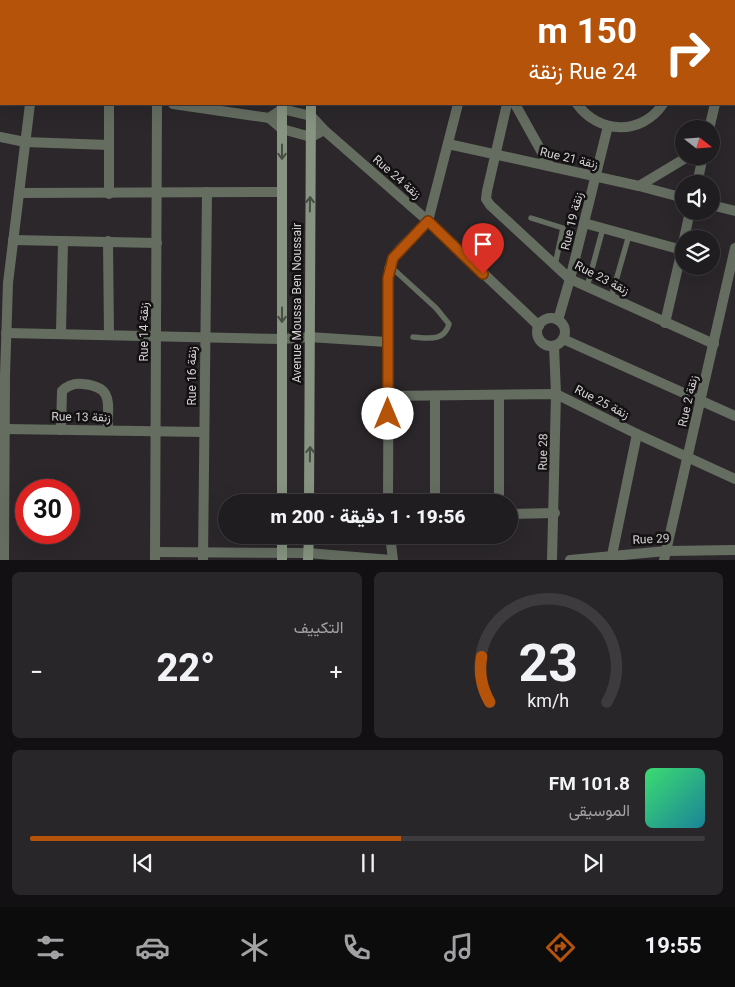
<!DOCTYPE html>
<html lang="ar">
<head>
<meta charset="utf-8">
<style>
	:root { --surface:#201d20; --page:#282629; --text:#f1f3f6; --muted:#a2a2a5; --line:#3d3b3e; --accent:#b45309 }
	body { margin:0; font-family:Georgia,Vazirmatn,serif; background:var(--page); color:var(--text); direction:rtl; height:100vh; display:flex; flex-direction:column; font-size:19px; white-space:nowrap }
	* { box-sizing:border-box; margin:0 }
	p { font-size:16px; color:var(--muted) }
	.icon { flex:none; width:28px; height:28px; fill:none; stroke:currentColor; stroke-width:2; stroke-linecap:round; stroke-linejoin:round }
	.map { position:relative; height:560px; overflow:hidden; direction:ltr }
	.panel { display:flex; flex-direction:column; gap:12px; padding:12px; background:#121012; flex:1 }
	.panel>* { flex:none }
	.top-card { position:absolute; left:0px; top:0px; width:735px; height:105px; box-shadow:0 5px 20px #0002,0 0 0 1px var(--line); direction:rtl; background:#b45309; color:#fff; overflow:hidden }
	.needle { width:32px; rotate:107deg }
	.controls { position:absolute; left:675px; top:120px; display:grid; gap:10px }
	.controls a { display:grid; place-items:center; width:45px; height:45px; border-radius:50%; background:var(--surface); box-shadow:0 5px 20px #0002,0 0 0 1px var(--line); font-size:25px }
	.speed { position:absolute; left:15px; top:479px; display:flex; gap:10px; font-size:25px; font-weight:700; text-align:center }
	.speed>* { display:grid; place-content:center; width:65px; height:65px; border-radius:50%; background:var(--surface); box-shadow:0 5px 20px #0002,0 0 0 1px var(--line); line-height:1 }
	.speed .limit { border:8px solid #d22; background:#fff; color:#111 }
	.pin { position:absolute; display:grid; place-items:center; width:42px; height:42px; color:#fff; margin:-51px -21px; border-radius:50% 50% 50% 0; rotate:-45deg; box-shadow:0 0 5px #0007 }
	.pin .icon { rotate:45deg }
	.me { position:absolute; width:55px; margin:-28px; rotate:0deg; stroke-linejoin:round; filter:drop-shadow(0 0 4px #0008) }
	.turn { display:flex; align-items:center; gap:18px; height:105px; padding:0 15px; font-size:22px }
	.turn .icon { width:65px; height:65px; stroke-width:2.5 }
	.turn b { display:block; font-size:35px; line-height:42px }
	.big { font-size:38px; font-weight:800; line-height:1.1 }
	.panel .card { flex:1; display:flex; flex-direction:column; justify-content:center; gap:8px; min-width:0; padding:0 18px; border-radius:8px; background:var(--page) }
	.panel .dial { align-items:center; gap:0 }
	.dial svg { height:130px; overflow:visible; fill:none; stroke:var(--line); stroke-width:7; stroke-linecap:round; text-anchor:middle }
	.dial text { fill:var(--text); stroke:none }
	.song { display:flex; align-items:center; gap:15px }
	.cover { width:60px; height:60px; border-radius:8px; background:linear-gradient(135deg,hsl(140 70% 55%),hsl(190 70% 35%)) }
	.played { height:5px; border-radius:2px; background:linear-gradient(90deg,var(--accent) 55%,var(--line) 55%) }
	.keys { display:flex; justify-content:space-around; direction:ltr }
	.heat { display:flex; justify-content:space-between; align-items:center; font-size:28px; direction:ltr }
	.panel .tiles { flex:1; display:grid; gap:12px; grid-template-columns:1fr 1fr }
	.card:last-child { grid-column:span 2 }
	.trip { position:absolute; left:218px; top:494px; width:300px; height:50px; border-radius:25px; background:var(--surface); box-shadow:0 5px 20px #0002,0 0 0 1px var(--line); font-weight:800; line-height:50px; text-align:center; direction:rtl }
	.tabs { display:flex; height:80px; justify-content:space-around; align-items:center; background:#0d0c0d; color:var(--muted) }
	.tabs .icon { width:35px; height:35px }
	.tabs .active { color:var(--accent) }
	.tabs b { font-size:22px; color:var(--text) }
	.map>svg:first-child { display:block }
	.lines { fill:none; stroke-linecap:round; stroke-linejoin:round }
	.lane { stroke:#656d61; stroke-width:5.5 }
	.street { stroke:#656d61; stroke-width:10 }
	.secondary { stroke:#879481; stroke-width:10 }
	.oneway { stroke:#474c44 }
	.route-casing { stroke:#753606; stroke-width:12 }
	.route { stroke:#b45309; stroke-width:9 }
	.labels { text-anchor:middle; stroke-width:5; stroke-linejoin:round; paint-order:stroke }
	.street-label { font-size:12px; fill:#d4d1d3; stroke:#131112 }
</style>
</head>
<body>
<div class="map">
<svg width="735" height="560" viewBox="0 0 735 560">
	<rect width="100%" height="100%" fill="#2b272a"/>
	<g class="lines">
		<g class="lane">
			<path d="M503,1L504,0"/>
			<path d="M531,218L563,228L555,265"/>
			<path d="M390,266L436,308L449,324C444,342 428,338 413,337"/>
			<path d="M587,287L603,228"/>
			<path d="M611,298L629,235"/>
		</g>
		<g class="street">
			<path d="M34,1V0"/>
			<path d="M115,1V0"/>
			<path d="M480,1V0"/>
			<path d="M530,1V0"/>
			<path d="M581,1V0"/>
			<path d="M637,1V0"/>
			<path d="M689,1L690,0"/>
			<path d="M734,25L735,19"/>
			<path d="M0,78L1,79"/>
			<path d="M734,97H735"/>
			<path d="M173,104L269,118L282,129L311,137L324,130"/>
			<path d="M507,104L487,191L486,199L490,205L570,279L714,344"/>
			<path d="M515,104L549,165"/>
			<path d="M577,104C599,134 641,136 663,104"/>
			<path d="M269,118L282,109L311,116L324,130L428,221L539,326"/>
			<path d="M709,129L715,104"/>
			<path d="M0,137L25,142L109,145"/>
			<path d="M448,144L639,186L684,198"/>
			<path d="M697,184L703,156"/>
			<path d="M639,186L689,156"/>
			<path d="M19,193L282,192"/>
			<path d="M109,194V104"/>
			<path d="M711,205L735,211"/>
			<path d="M584,223L682,250"/>
			<path d="M684,239L690,211"/>
			<path d="M13,240L157,243"/>
			<path d="M108,241L109,335"/>
			<circle cx="551" cy="332" r="14"/>
			<path d="M558,320L570,279L608,126"/>
			<path d="M665,323L684,241"/>
			<path d="M6,333L282,339L309,337L387,342"/>
			<path d="M61,333L63,241"/>
			<path d="M563,339L735,416"/>
			<path d="M388,396L556,394L637,434L735,479"/>
			<path d="M5,429L204,432"/>
			<path d="M61,430L62,391C68,385 75,383 83,384C115,387 107,404 108,430"/>
			<path d="M388,502L389,269L393,258L400,249L428,221L458,104"/>
			<path d="M435,502V396"/>
			<path d="M499,502V396"/>
			<path d="M509,514L555,513"/>
			<path d="M390,535L393,560"/>
			<path d="M156,552L308,553L391,560"/>
			<path d="M4,560L5,375L8,283L30,104"/>
			<path d="M155,560L157,104"/>
			<path d="M203,560L207,192"/>
			<path d="M552,560L556,394L554,346"/>
			<path d="M570,560L666,551L735,550"/>
			<path d="M611,560L637,434"/>
			<path d="M664,560L735,248"/>
		</g>
		<g class="secondary">
			<path d="M279,0V1"/>
			<path d="M306,0V1"/>
			<path d="M282,502V104"/>
			<path d="M309,502L311,104"/>
			<path d="M282,560V535"/>
			<path d="M308,560L309,535"/>
		</g>
	</g>
	<defs><path id="oneway-shaft" d="M-6 0H5M1.5-3L5.5 0L1.5 3" fill="none" stroke-width="1.6" stroke-linecap="round" stroke-linejoin="round" transform="scale(1.25)"/></defs>
	<g class="oneway">
		<use href="#oneway-shaft" transform="translate(282 152) rotate(90)"/>
		<use href="#oneway-shaft" transform="translate(310 204) rotate(-89)"/>
		<use href="#oneway-shaft" transform="translate(282 315) rotate(90)"/>
		<use href="#oneway-shaft" transform="translate(310 454) rotate(-89)"/>
	</g>
	<g class="lines">
		<defs>
			<path id="route" d="M388,414V278L393,258L428,221L483,274"/>
		</defs>
		<use href="#route" class="route-casing"/>
		<use href="#route" class="route"/>
	</g>
	<g class="labels">
		<g class="street-label">
			<text transform="translate(569 158) rotate(13)" y="4">Rue 21 زنقة</text>
			<text transform="translate(397 177) rotate(41)" y="4">Rue 24 زنقة</text>
			<text transform="translate(572 221) rotate(-76)" y="4">Rue 19 زنقة</text>
			<text transform="translate(602 278) rotate(27)" y="4">Rue 23 زنقة</text>
			<text transform="translate(297 303) rotate(-90)" y="4">Avenue Moussa Ben Noussair</text>
			<text transform="translate(144 332) rotate(-90)" y="4">Rue 14 زنقة</text>
			<text transform="translate(192 376) rotate(-90)" y="4">Rue 16 زنقة</text>
			<text transform="translate(688 401) rotate(-77)" y="4">Rue 2 زنقة</text>
			<text transform="translate(602 402) rotate(27)" y="4">Rue 25 زنقة</text>
			<text transform="translate(81 417) rotate(1)" y="4">Rue 13 زنقة</text>
			<text transform="translate(543 452) rotate(-89)" y="4">Rue 28</text>
			<text transform="translate(651 539) rotate(-3)" y="4">Rue 29</text>
		</g>
	</g>
</svg>
<div class="controls">
<a><svg class="needle" viewBox="-14 -14 28 28"><path d="M0-13l5 13h-10z" fill="#e53935"/><path d="M0 13l5-13h-10z" fill="#a2a2a5"/></svg></a>
<a><svg class="icon" aria-label="sound" viewBox="0 0 24 24"><path d="M4 9h4l5-4v14l-5-4H4zM17 9q2 3 0 6"/></svg></a>
<a><svg class="icon" aria-label="layers" viewBox="0 0 24 24"><path d="M12 4l9 5-9 5-9-5zM3 14l9 5 9-5"/></svg></a>
</div>
<div class="speed"><div class="limit">30</div></div>
<div class="pin" style="left:483px;top:274px;background:#d93025"><svg class="icon" aria-label="arrive" viewBox="0 0 24 24"><path d="M6 21V4h12l-3 4 3 4H6"/></svg></div>
<svg class="me" style="left:388px;top:414px" viewBox="-20 -20 40 40"><circle r="19" fill="#fff"/><path d="M0-13L10 11 0 6-10 11z" fill="#b45309"/></svg>
<div class="trip">19:56 · 1 دقيقة · 200 m</div>
<div class="top-card">
<div class="turn"><svg class="icon" aria-label="right" viewBox="0 0 24 24"><path d="M7 20v-9h11M14 6l5 5-5 5"/></svg><div><b>150 m</b>Rue 24 زنقة</div></div>
</div>
</div>
<section class="panel">
<div class="tiles">
<div class="card dial"><svg viewBox="0 0 100 80">
<path d="M14 69A42 42 0 1 1 86 69"/>
<path d="M14 69A42 42 0 0 1 9 41" stroke="#b45309"/>
<text x="50" y="56" font-size="32" font-weight="700">23</text>
<text x="50" y="72" font-size="11">km/h</text>
</svg></div>
<div class="card"><p>التكييف</p>
<div class="heat"><a>−</a><b class="big">22°</b><a>+</a></div>
</div>
<div class="card">
<div class="song"><i class="cover"></i><div><b>101.8 FM</b><p>الموسيقى</p></div></div>
<div class="played"></div>
<div class="keys"><svg class="icon" aria-label="previous" viewBox="0 0 24 24"><path d="M18 5L8 12l10 7zM5 5v14"/></svg><svg class="icon" aria-label="pause" viewBox="0 0 24 24"><path d="M8 5v14M16 5v14"/></svg><svg class="icon" aria-label="next" viewBox="0 0 24 24"><path d="M6 5l10 7-10 7zM19 5v14"/></svg></div>
</div>
</div>
</section>
<nav class="tabs">
<b>19:55</b>
<svg class="icon active" aria-label="directions" viewBox="0 0 24 24"><path d="M12 3l9 9-9 9-9-9zM9 14v-3h6M13 9l2 2-2 2"/></svg>
<svg class="icon" aria-label="music" viewBox="0 0 24 24"><path d="M9 18V5l10-2v13"/><circle cx="6" cy="18" r="3"/><circle cx="16" cy="16" r="3"/></svg>
<svg class="icon" aria-label="phone" viewBox="0 0 24 24"><path d="M5 4h4l2 5-3 2q2 4 5 5l2-3 5 2v4C11 20 4 13 5 4z"/></svg>
<svg class="icon" aria-label="climate" viewBox="0 0 24 24"><path d="M12 3v18M4 7l16 10M4 17L20 7"/></svg>
<svg class="icon" aria-label="car" viewBox="0 0 24 24"><path d="M5 17H2v-5l4-1 3-4h7l3 4 3 1v5h-3M9 17h6M6 11h13"/><circle cx="7" cy="17" r="2"/><circle cx="17" cy="17" r="2"/></svg>
<svg class="icon" aria-label="filters" viewBox="0 0 24 24"><path d="M4 7h16M4 17h16"/><circle cx="9" cy="7" r="2"/><circle cx="15" cy="17" r="2"/></svg>
</nav>
</body>
</html>
